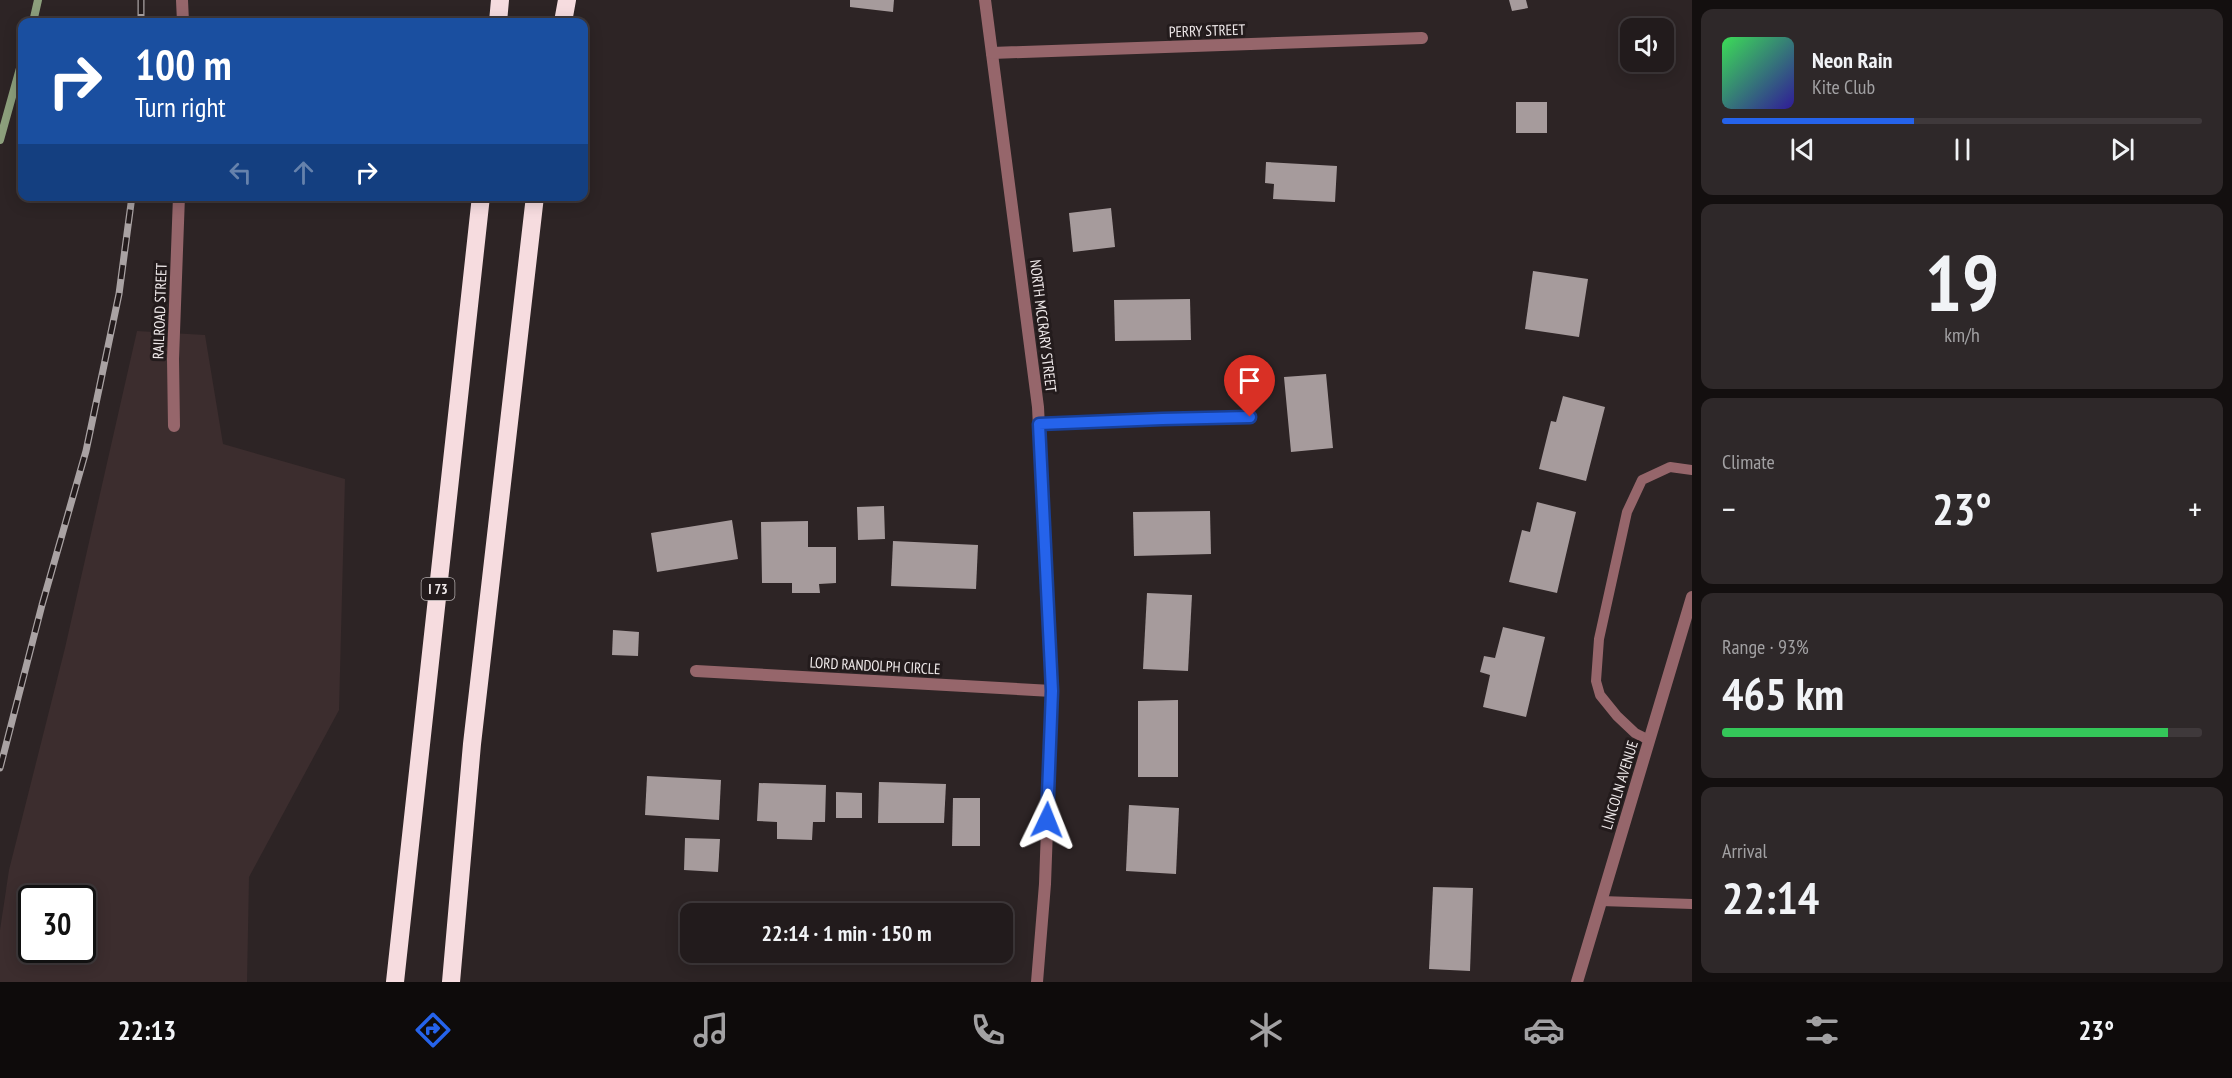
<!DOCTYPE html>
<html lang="en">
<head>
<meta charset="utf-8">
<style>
	:root { --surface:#221b1c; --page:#2e2829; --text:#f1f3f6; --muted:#a2a1a3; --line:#3f393b; --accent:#2563eb }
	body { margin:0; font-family:"PT Sans Narrow",sans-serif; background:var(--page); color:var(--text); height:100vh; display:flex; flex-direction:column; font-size:22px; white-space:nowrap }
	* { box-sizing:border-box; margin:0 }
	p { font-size:20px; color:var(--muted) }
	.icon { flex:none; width:33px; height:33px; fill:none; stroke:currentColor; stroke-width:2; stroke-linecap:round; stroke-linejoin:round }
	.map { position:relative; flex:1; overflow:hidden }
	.sheet { display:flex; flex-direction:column; gap:9px; padding:9px; background:#130f0f; width:540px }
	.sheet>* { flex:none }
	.guide { position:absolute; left:18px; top:18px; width:570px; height:183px; border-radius:12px; box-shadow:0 3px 15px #0003,0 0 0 2px var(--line); background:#1a4fa0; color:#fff; overflow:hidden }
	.fabs { position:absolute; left:1620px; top:18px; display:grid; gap:12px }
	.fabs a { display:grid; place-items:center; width:54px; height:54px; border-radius:12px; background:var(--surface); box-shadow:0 3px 15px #0003,0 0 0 2px var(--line); font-size:30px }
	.speed { position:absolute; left:18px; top:885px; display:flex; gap:12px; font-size:30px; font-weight:700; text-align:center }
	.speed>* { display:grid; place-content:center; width:78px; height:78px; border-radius:50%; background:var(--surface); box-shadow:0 3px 15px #0003,0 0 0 2px var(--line); line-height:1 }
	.speed .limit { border:3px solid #111; border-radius:9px; background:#fff; color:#111 }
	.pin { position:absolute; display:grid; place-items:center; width:51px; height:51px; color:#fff; margin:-62px -26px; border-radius:50% 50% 50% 0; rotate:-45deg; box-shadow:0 0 6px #0007 }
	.pin .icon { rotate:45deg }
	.me { position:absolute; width:66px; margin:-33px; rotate:2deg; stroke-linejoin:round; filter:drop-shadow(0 0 4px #0008) }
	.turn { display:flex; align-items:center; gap:21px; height:126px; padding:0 18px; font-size:27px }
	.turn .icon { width:78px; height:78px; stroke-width:2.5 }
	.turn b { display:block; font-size:42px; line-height:51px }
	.lanes { display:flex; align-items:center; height:57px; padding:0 18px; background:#0003; justify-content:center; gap:30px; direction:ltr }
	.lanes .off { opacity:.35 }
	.big { font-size:45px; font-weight:700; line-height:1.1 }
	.sheet .tile { flex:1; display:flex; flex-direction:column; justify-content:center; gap:9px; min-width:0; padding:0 21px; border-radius:12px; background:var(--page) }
	.sheet .dial { align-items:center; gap:0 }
	.dial b { font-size:78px; line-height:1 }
	.song { display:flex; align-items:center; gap:18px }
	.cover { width:72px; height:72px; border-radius:9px; background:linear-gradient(135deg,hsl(130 70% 55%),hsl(250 70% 35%)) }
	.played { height:6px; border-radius:3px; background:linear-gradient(90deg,var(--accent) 40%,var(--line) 40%) }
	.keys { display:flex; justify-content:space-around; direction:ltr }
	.heat { display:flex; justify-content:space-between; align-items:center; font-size:33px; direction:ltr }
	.charge { height:9px; border-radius:4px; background:linear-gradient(90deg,#34c759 93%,var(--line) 0) }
	.trip { position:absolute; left:680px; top:903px; width:333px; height:60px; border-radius:12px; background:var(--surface); box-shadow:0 3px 15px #0003,0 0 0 2px var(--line); font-weight:700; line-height:60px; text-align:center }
	.dock { display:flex; height:96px; justify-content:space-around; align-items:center; background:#0e0b0b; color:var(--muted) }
	.dock .icon { width:42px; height:42px }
	.dock .active { color:var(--accent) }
	.dock b { font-size:27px; color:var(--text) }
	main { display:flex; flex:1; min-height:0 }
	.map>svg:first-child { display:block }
	.built { fill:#3c2d2e; fill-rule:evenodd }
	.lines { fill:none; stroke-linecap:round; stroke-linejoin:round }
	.stream { stroke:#8c9f7c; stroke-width:8 }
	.building { fill:#a69b9c }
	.lane { stroke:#96666b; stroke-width:10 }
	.street { stroke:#96666b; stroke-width:12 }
	.highway { stroke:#f6dcdf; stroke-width:18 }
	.rail-casing { stroke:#a9a2a3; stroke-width:7 }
	.rail { stroke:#231b1c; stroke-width:4.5; stroke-dasharray:14; stroke-linecap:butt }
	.route-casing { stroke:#184099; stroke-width:15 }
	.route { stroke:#2563eb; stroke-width:10 }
	.labels { text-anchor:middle; stroke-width:6; stroke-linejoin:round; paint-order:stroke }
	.shield { fill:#231b1c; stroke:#b2acad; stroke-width:1.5 }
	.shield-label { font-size:14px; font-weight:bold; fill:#f0eaeb }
	.street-label { font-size:15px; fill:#f0eaeb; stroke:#231b1c }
</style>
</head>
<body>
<main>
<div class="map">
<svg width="1692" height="982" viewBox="0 0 1692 982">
	<rect width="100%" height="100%" fill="#2d2425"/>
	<path class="built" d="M137,331L205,335L223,444L345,479L339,710L249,877L247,982H0V930L9,870L65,648ZM32,898H82V950H32Z"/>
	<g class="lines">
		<g class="stream">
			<path d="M33,22L38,0"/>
			<path d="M0,140L22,61"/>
		</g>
	</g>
	<g class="building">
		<path d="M850,0H894L893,12L850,7Z"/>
		<path d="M1509,0H1526L1528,8L1512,11Z"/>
		<rect x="1516" y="102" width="31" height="31"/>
		<path d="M1266,162L1337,166L1335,202L1273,199L1274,184L1265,183Z"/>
		<path d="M1111,208L1115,247L1073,252L1069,213Z"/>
		<path d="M1533,271L1588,279L1579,337L1525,329Z"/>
		<path d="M1190,299L1191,340L1115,341L1114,300Z"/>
		<path d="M1326,374L1333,448L1291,452L1284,377Z"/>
		<path d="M1563,396L1605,407L1586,481L1539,469L1551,421L1556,422Z"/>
		<path d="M1537,502L1576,512L1557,593L1509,582L1522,530L1530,532Z"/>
		<path d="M884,506L885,539L858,540L857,507Z"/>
		<path d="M1210,511L1211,554L1134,556L1133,512Z"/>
		<path d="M732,520L738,559L657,572L651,533Z"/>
		<path d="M808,521V547H836V583L819,584L820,593H792V583H762L761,522Z"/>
		<path d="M893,541L978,545L976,589L891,586Z"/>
		<path d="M1147,593L1192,595L1188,671L1143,669Z"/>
		<path d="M1503,627L1545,637L1526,717L1483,707L1490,675L1480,672L1484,656L1495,658Z"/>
		<path d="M613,630L639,632L638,656L612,655Z"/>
		<path d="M1178,700V777H1138V701Z"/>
		<path d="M647,776L721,780L719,820L645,815Z"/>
		<path d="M879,782L946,784L944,823H878Z"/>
		<path d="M759,783L826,785L825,822H813L812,840L777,839V822L757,821Z"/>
		<path d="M836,792L862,793V818H836Z"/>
		<path d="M953,798H980V846H952Z"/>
		<path d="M1129,805L1179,808L1176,874L1126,871Z"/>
		<path d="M685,838L720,839L718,872L684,870Z"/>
		<path d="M1433,887L1473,888L1470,971L1429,969Z"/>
		<path d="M924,902L970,904V914H924Z"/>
	</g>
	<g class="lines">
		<g class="lane">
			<path d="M1039,424L1162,419L1250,417"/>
			<path d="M1649,740L1635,733L1617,716L1600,695L1596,681L1599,639L1627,512L1642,480L1670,467L1692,470"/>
			<path d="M1601,901L1692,904"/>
		</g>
		<g class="street">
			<path d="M182,0L183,22"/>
			<path d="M985,0L1038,407L1052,691L1045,884L1037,982"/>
			<path d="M992,53L1422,38"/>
			<path d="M174,426L173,359L179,196"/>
			<path d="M696,671L1052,691"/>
			<path d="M1577,982L1692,597"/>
		</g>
		<g class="highway">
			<path d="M498,22L500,0"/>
			<path d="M563,22L567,0"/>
			<path d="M395,982L481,196"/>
			<path d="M451,982L472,744L535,196"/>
		</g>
		<defs>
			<g id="rail">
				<path d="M141,0V22"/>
				<path d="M0,768L42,605L86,451L119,294L132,196"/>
			</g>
		</defs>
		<use href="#rail" class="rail-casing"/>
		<use href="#rail" class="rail"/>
	</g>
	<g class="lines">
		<defs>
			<path id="route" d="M1047,820L1052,691L1039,424L1162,419L1250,417"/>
		</defs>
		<use href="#route" class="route-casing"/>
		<use href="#route" class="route"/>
	</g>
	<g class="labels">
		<rect class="shield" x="421.5" y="578" width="33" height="22" rx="4.5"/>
		<g class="shield-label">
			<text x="438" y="594">I 73</text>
		</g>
		<g class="street-label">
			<text transform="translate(1207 31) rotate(-2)" y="5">PERRY STREET</text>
			<text transform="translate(160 311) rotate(-88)" y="5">RAILROAD STREET</text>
			<text transform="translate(1043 326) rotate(83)" y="5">NORTH MCCRARY STREET</text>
			<text transform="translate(875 666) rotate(3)" y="5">LORD RANDOLPH CIRCLE</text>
			<text transform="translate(1620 785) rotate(-73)" y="5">LINCOLN AVENUE</text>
		</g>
	</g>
</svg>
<div class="fabs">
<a><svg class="icon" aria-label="sound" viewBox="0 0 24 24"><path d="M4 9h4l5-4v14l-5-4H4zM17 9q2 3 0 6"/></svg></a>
</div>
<div class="speed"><div class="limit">30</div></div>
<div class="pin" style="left:1250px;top:417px;background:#d93025"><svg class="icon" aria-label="arrive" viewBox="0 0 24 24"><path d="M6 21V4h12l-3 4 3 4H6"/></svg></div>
<svg class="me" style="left:1047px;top:820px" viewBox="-20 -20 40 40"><path d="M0-17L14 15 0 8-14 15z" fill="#2563eb" stroke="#fff" stroke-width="4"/></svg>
<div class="trip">22:14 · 1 min · 150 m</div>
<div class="guide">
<div class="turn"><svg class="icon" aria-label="right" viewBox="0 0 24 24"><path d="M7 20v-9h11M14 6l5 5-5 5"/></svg><div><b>100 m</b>Turn right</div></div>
<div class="lanes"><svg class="icon off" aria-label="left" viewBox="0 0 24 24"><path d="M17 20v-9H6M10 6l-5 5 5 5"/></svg><svg class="icon off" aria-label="ahead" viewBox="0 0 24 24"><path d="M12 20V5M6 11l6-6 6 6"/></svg><svg class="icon" aria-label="right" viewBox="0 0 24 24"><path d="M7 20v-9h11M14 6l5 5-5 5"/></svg></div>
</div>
</div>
<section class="sheet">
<div class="tile">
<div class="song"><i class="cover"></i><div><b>Neon Rain</b><p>Kite Club</p></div></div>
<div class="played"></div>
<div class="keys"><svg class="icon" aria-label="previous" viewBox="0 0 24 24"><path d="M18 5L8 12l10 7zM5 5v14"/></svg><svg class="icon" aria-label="pause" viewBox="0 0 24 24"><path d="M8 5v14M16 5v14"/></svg><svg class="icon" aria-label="next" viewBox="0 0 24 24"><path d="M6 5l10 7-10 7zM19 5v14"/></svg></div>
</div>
<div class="tile dial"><b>19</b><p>km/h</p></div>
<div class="tile"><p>Climate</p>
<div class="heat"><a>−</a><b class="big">23°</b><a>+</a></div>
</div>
<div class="tile"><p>Range · 93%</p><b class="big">465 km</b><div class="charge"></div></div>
<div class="tile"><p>Arrival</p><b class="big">22:14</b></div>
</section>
</main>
<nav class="dock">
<b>22:13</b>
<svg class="icon active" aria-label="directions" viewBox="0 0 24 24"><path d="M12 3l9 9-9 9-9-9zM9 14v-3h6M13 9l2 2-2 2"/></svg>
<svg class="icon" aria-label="music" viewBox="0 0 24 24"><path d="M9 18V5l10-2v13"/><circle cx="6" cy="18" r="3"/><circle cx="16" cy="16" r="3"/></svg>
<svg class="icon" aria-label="phone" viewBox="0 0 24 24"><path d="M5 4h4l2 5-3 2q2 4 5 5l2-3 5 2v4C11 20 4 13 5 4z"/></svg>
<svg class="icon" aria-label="climate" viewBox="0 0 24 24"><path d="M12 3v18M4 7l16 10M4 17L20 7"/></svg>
<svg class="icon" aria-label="car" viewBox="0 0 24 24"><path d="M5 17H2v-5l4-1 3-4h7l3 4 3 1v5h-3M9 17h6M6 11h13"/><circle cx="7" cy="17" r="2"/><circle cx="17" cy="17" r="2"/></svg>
<svg class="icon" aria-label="filters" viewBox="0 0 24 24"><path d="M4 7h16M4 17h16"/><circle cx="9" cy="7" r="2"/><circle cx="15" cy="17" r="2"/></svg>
<b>23°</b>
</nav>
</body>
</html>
